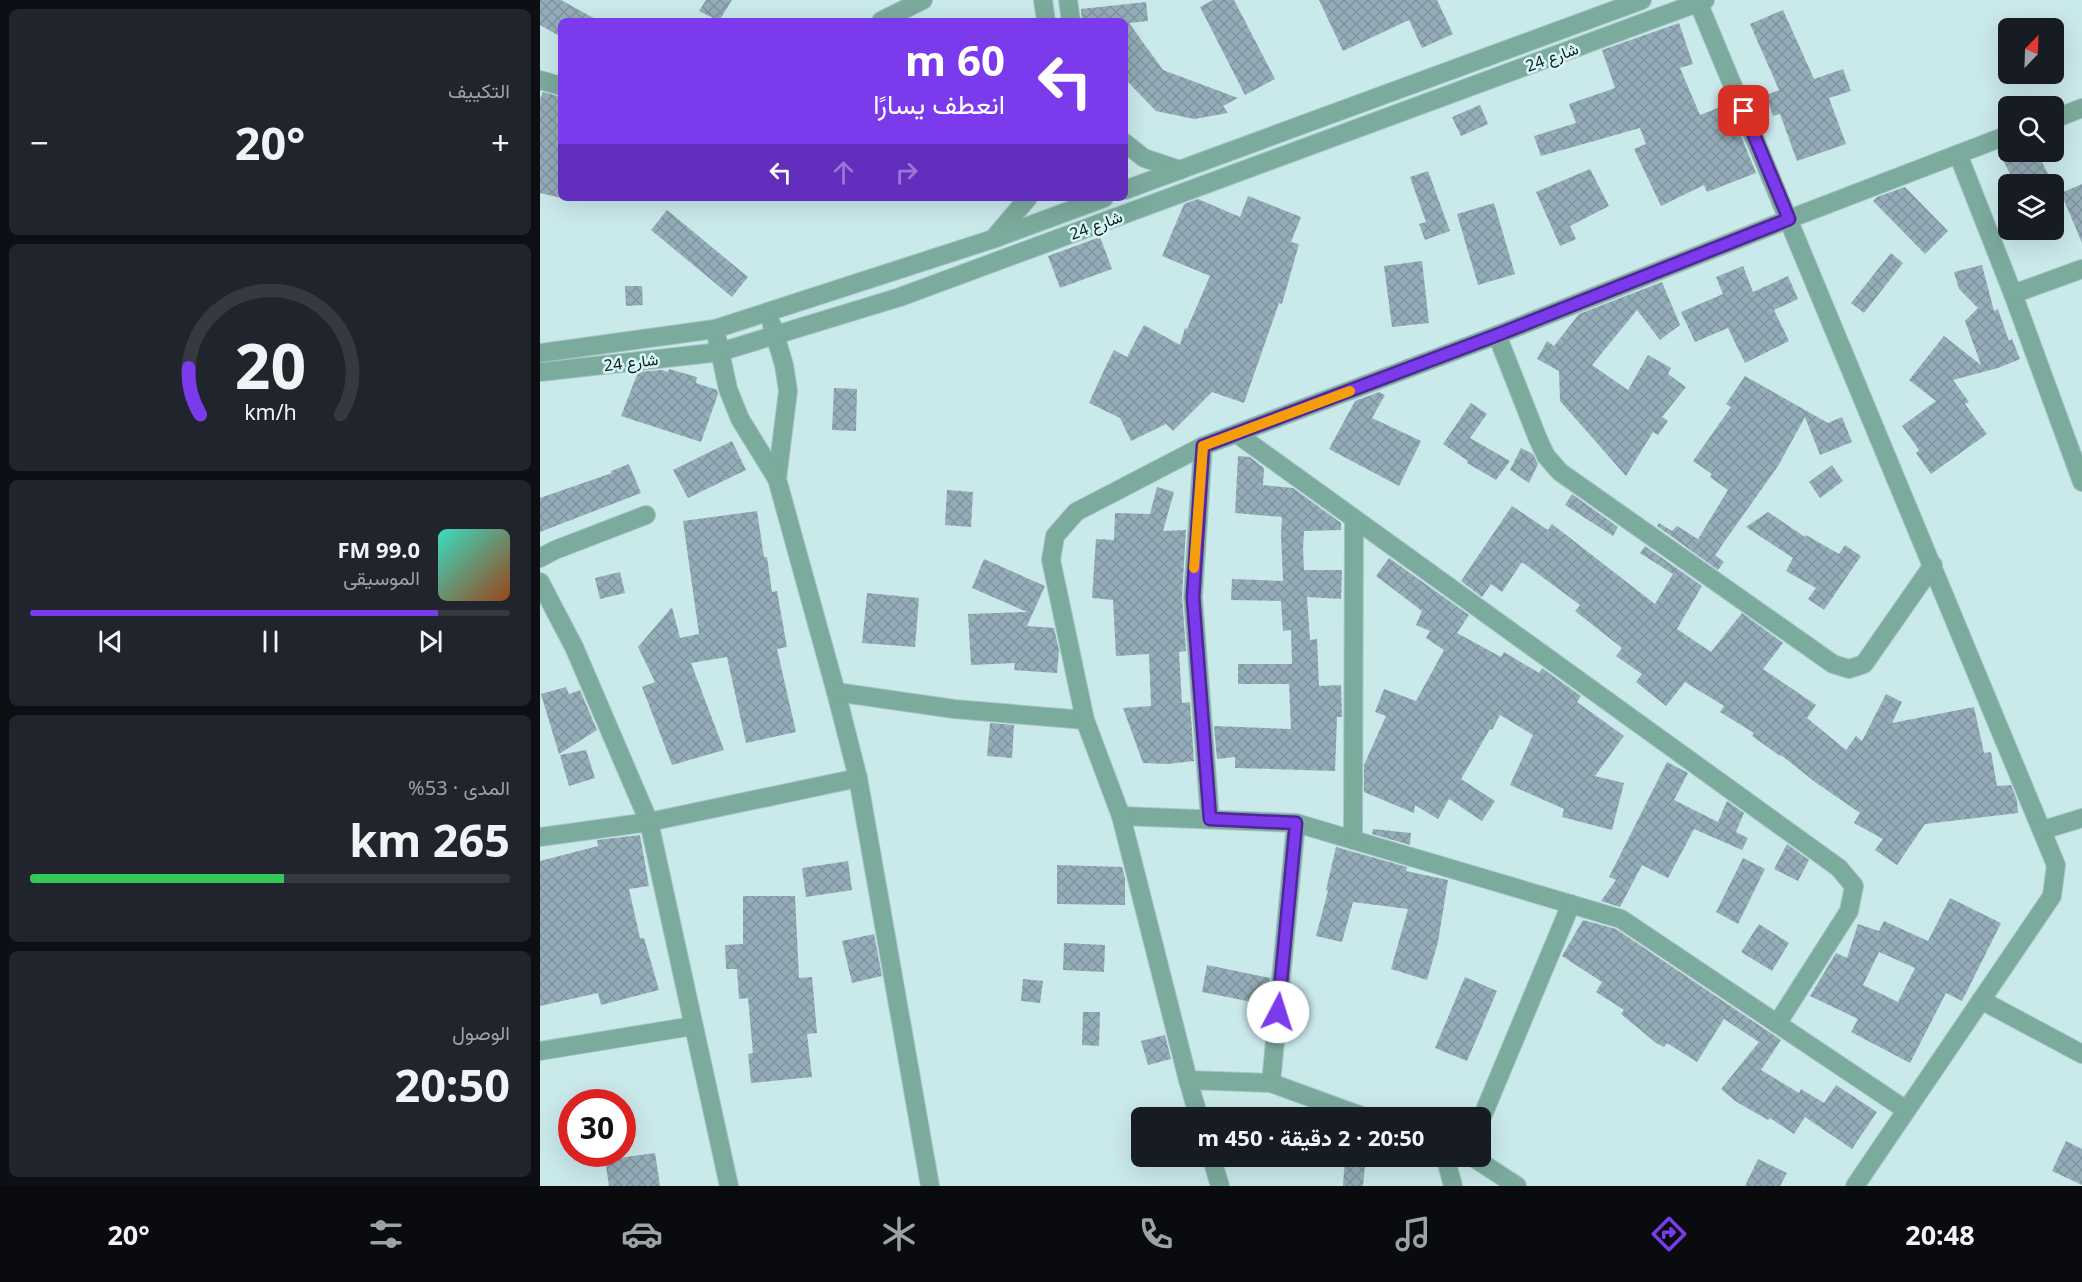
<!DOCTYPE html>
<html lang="ar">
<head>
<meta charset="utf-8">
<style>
	:root { --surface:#171b24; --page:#20242c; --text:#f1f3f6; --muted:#9ea1a6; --line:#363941; --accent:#7c3aed }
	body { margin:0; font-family:"Noto Sans",Vazirmatn,sans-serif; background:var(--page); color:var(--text); direction:rtl; height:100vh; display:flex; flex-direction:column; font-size:22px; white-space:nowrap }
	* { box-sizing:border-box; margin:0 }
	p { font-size:20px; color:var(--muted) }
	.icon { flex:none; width:33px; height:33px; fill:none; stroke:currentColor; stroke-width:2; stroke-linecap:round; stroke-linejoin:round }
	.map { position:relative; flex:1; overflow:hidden; direction:ltr }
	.drawer { display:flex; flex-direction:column; gap:9px; padding:9px; background:#0d0f14; width:540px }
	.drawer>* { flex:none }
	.guide { position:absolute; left:18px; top:18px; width:570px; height:183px; border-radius:9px; box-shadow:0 6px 24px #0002; direction:rtl; background:#7c3aed; color:#fff; overflow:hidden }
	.needle { width:39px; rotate:23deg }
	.tools { position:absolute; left:1458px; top:18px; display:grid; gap:12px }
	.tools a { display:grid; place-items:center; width:66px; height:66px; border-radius:9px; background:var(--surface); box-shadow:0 6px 24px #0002; font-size:30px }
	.speed { position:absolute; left:18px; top:1089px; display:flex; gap:12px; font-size:30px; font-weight:700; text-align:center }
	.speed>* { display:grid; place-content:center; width:78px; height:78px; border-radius:50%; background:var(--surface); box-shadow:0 6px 24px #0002; line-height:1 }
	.speed .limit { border:9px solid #d22; background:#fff; color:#111 }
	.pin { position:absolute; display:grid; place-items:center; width:51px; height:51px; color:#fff; margin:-26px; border-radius:12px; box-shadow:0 3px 9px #0006 }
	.me { position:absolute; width:66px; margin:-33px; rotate:5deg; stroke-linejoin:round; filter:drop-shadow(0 0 4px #0008) }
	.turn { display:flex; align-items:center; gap:21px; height:126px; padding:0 24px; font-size:27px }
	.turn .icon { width:78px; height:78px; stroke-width:2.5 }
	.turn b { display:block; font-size:42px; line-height:51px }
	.lanes { display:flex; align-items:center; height:57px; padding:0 24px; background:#0003; justify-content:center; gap:30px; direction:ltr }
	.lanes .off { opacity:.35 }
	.big { font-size:45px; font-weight:700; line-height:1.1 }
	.drawer .widget { flex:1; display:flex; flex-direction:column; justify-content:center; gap:9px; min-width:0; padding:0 21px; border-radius:9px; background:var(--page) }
	.drawer .dial { align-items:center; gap:0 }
	.dial svg { height:156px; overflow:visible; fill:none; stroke:var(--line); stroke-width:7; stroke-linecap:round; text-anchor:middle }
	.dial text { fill:var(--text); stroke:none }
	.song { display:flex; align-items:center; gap:18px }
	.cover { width:72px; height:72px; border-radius:9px; background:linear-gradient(135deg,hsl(170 70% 55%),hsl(20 70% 35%)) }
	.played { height:6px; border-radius:3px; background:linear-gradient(90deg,var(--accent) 85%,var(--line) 85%) }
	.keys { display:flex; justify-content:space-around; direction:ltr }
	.heat { display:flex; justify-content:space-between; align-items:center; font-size:33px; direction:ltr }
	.charge { height:9px; border-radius:4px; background:linear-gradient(90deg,#34c759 53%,var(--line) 0) }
	.trip { position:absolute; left:591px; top:1107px; width:360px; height:60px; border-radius:9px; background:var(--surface); box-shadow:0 6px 24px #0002; font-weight:700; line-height:60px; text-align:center; direction:rtl }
	.tabs { display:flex; height:96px; justify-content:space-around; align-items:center; background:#090b0e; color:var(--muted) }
	.tabs .icon { width:42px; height:42px }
	.tabs .active { color:var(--accent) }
	.tabs b { font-size:27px; color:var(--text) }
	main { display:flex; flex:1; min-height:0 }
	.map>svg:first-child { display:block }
	.building { fill:url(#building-cross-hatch); fill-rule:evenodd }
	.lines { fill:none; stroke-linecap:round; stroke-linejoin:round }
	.minor-casing { stroke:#a8c4c5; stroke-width:20 }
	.minor { stroke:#7bab9d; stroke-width:18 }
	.route-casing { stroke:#51269a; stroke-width:15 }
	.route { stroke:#7c3aed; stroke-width:10 }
	.slow { stroke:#f59e0b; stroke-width:10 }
	.labels { text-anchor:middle; stroke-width:5; stroke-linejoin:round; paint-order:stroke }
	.street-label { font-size:16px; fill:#0e191a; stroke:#d7f6f8 }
</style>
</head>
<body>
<main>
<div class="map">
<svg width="1542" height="1186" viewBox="0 0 1542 1186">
	<defs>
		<pattern id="building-cross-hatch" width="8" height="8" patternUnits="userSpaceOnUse" patternTransform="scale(1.5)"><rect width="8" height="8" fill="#95adb9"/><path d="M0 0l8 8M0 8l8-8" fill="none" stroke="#7f949e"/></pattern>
	</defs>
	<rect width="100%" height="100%" fill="#cae9eb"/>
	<g class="building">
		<path d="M0,0H21L59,21H21V37L0,25Z"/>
		<path d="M166,0H192L179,21L159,11Z"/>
		<path d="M673,0H694L735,79L705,95L660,7Z"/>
		<path d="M779,0H897L913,34L882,48L869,20L803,51Z"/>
		<path d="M606,2L608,21L589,23L623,70L698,98L683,106L688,113L654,119L616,111L585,79V21H542L541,9Z"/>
		<path d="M1243,10L1274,79L1303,69L1311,91L1289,98L1306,144L1257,161L1240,114L1233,116L1226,95L1239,90L1210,24Z"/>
		<path d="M1139,23L1153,64L1140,68L1160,115L1188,104L1216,173L1167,192L1164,185L1121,206L1094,149L1106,144L1100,128L1001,156L994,136L1036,123L1029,104L1075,88L1062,50Z"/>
		<path d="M3,92L21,97V198L0,193V99Z"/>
		<path d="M940,105L948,124L921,136L912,117Z"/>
		<path d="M1459,152H1497L1511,180L1502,184H1475Z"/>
		<path d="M1050,169L1069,206L1030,226L1036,239L1020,246L996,192Z"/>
		<path d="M888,171L910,231L885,240L879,224L886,222L870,177Z"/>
		<path d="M1542,184V243L1521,193Z"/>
		<path d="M1365,187L1408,231L1385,254L1333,201L1337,197Z"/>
		<path d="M708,196L761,217L751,242L759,244L742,304L739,303L704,403L672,392L633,431L626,424L591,441L580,418L549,403L564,370L574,350L587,357L604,325L640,345L645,328L647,329L670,276L622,256L644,204L658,199L700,217Z"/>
		<path d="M954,203L975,274L938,285L917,214Z"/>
		<path d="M127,210L208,277L192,297L111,230Z"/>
		<path d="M560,237L572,269L520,288L508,256Z"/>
		<path d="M1351,253L1363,263L1324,313L1311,303Z"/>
		<path d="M882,261L889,323L852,327L844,266Z"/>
		<path d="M1442,265L1454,311L1458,309L1469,341L1472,339L1480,359L1458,368L1413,380L1429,402L1425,404L1447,434L1391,474L1376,453L1379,450L1362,426L1396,401L1369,380L1404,336L1441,365L1425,321L1438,308L1419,289L1414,272Z"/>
		<path d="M1203,266L1213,292L1248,276L1258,299L1234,310L1249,341L1205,363L1188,328L1155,342L1141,312L1183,294L1176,277Z"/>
		<path d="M1122,282L1140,325L1120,340L1097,310L1052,365L1088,390L1108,355L1131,368L1128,374L1146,387L1122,417L1128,421L1118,435L1113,432L1086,476L1020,401L1019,371L997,359L1007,341L1014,346L1039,314Z"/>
		<path d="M85,286H102L103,305L86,306Z"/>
		<path d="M129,369L157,377L156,383L177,390L178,394L161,442L81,416L98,372L122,370L128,372Z"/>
		<path d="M1205,376L1288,423L1302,417L1312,442L1280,455L1265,417L1238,466L1175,555L1184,562L1178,570L1117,526L1119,523L1132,531L1137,526L1158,539L1188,490L1170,477L1172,474L1153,461L1191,407L1186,404Z"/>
		<path d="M294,388L317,389L316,431L292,430Z"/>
		<path d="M839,392L845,395L832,418L881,441L859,486L789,449L815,401Z"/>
		<path d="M931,403L947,414L930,438L970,461L956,480L927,463L928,461L903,444Z"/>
		<path d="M192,441L206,470L148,498L133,470Z"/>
		<path d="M981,448L993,454L998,464L989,483L970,470Z"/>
		<path d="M698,456L710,457L724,468L723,485L753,488L801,523V530L764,531L763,548L764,570H802L801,599L767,597L770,640L777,639L779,686L801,685L802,717H797L795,771L695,768V757L677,759L674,726L751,729L749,684H698V664H752L751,630L743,631L741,601L691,600L692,579L743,581L741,535L742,517L695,513Z"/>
		<path d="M89,464L101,493L0,532V498L72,473L71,471Z"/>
		<path d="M1292,465L1303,481L1280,498L1269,482Z"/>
		<path d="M617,487L634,492L623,531L646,530L642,596L646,651L639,652L642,703L650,702L654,761L627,764L603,763L583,708L611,706L609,654L576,656L573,600L552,598L556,539L574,540L575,513L610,514Z"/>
		<path d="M407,490L433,492L431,527L405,525Z"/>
		<path d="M1032,494L1078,527L1073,536L1025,505Z"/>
		<path d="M972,506L1008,530L1012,524L1115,604L1133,574L1100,553L1105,546L1162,586L1137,629L1171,652L1202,613L1243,643L1223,669L1276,705L1267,718L1306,750L1316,736L1322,741L1346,694L1362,702L1352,723L1434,707L1444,753L1451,752L1457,786L1471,785L1477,800L1478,813L1385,824L1357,865L1335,850L1343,839L1314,823L1320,813L1275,782L1241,755L1240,756L1212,736L1214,733L1180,712L1184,706L1145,682L1126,706L1096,682L1102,674L1076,656L1082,648L1035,611L1040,605L982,562L962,592L951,584L942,597L921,581Z"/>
		<path d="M217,511L224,557H227L232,592L237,591L247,647L237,649L256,732L206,743L187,657L151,663L184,750L132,765L102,687L115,682L98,647L132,607L140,638L159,634L143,521Z"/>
		<path d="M1228,512L1265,537L1266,535L1299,554L1305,545L1321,556L1284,610L1268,599L1276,588L1246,571L1253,558L1206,527Z"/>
		<path d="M849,558L929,615L917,633L961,657L964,652L999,673L1002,668L1041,696L1037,702L1084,736L1055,776L1084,783L1072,830L1022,817L1024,809L970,785L993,735L960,715L952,730L950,729L921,779L955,801L942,821L909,799L898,819L875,805L874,813L824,792V765L846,716L835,712L844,689L876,701L904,650L886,638L890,631L876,625L882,611L836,576Z"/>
		<path d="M444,559L505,586L487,626L514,628L519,650L517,673L474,670L475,663L431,665L428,614L487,612L432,588Z"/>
		<path d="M80,572L85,593L60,599L55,578Z"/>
		<path d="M327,593L379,598L375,647L322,643Z"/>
		<path d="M26,687L29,694L40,690L57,730L19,754L1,694Z"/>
		<path d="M450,723L474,725L472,758L447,756Z"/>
		<path d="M46,750L55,778L29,786L20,755Z"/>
		<path d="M1127,762L1148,773L1134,800L1178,822L1187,801L1204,813L1196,832L1208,838L1202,850L1154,829L1128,878L1102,865L1080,907L1061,901L1076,880L1069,877Z"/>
		<path d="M833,829L871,833L870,845L832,834Z"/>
		<path d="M100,835L109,886L89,889L100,938H104L119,990L61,1005L58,993L0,1006V861L58,846L57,840Z"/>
		<path d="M1247,844L1269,860L1258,881L1234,869Z"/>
		<path d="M796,847L867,867L866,871L908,880L898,942L887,980L851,969L868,909L813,902L802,942L776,936L788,891L786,890Z"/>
		<path d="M1203,858L1225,869L1198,924L1176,912Z"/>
		<path d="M308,861L312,890L266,897L262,868Z"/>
		<path d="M517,865L582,867L585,878V905L517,904Z"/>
		<path d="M203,896H255L259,978L272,977L277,1033L267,1034L272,1077L211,1083L208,1054L213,1053L208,998L199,999L197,969H186L185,945L203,944Z"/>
		<path d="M1410,898L1461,923L1422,1001L1406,993L1370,1063L1311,1032L1318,1019L1270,996L1296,953L1307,958L1318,924L1339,931L1344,921L1388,941ZM1339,952L1375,968L1358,1002L1323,985Z"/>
		<path d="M1043,920L1076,929L1241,1040L1221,1070L1259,1093L1261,1089L1284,1103L1296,1085L1337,1112L1312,1149L1265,1117L1254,1134L1230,1118L1228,1120L1195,1101L1181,1089L1219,1042L1184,1019L1157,1062L1127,1043L1124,1047L1116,1043L1081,1014L1084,1010L1056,992L1062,982L1022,956Z"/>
		<path d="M1219,924L1249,943L1232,971L1201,952Z"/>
		<path d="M334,934L342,976L312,983L302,941Z"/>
		<path d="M524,943L565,945L564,972L523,970Z"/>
		<path d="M667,965L730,978L727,1005L662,992Z"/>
		<path d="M925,977L957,991L927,1061L895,1048Z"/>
		<path d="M483,979L503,981L500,1003L481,1001Z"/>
		<path d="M543,1012H560L559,1046L542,1045Z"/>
		<path d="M625,1035L631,1059L608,1065L601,1041Z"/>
		<path d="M1526,1141L1542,1149V1185L1512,1171Z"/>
		<path d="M115,1153L120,1186H69L65,1160Z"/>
		<path d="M805,1156H826L823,1186H803Z"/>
		<path d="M1218,1159L1247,1173L1240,1186H1205Z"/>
	</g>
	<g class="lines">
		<defs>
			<g id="minor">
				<path d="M503,0L506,21"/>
				<path d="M528,0L531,21"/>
				<path d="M1158,2L1516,865L1512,896L1315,1186"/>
				<path d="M341,21L383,0"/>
				<path d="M0,80L21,86"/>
				<path d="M1514,119L1542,108"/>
				<path d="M585,143L604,158L640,170"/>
				<path d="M1418,154L1473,294L1542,482"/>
				<path d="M585,190L1102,0"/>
				<path d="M454,238L488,198"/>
				<path d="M1473,294L1542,269"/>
				<path d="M232,325L244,365L248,391L237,479"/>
				<path d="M175,329L188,389L200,419L237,479L296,692L318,778L390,1186"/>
				<path d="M957,335L998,439L1006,456L1020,472L1293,664L1309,669L1324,664L1393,565"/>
				<path d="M0,353L175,329L453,239L564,198"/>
				<path d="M0,372L180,352L360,297L1165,0"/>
				<path d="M697,434L1299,868L1314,886L1309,911L1237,1024"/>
				<path d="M663,446L653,597L670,819"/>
				<path d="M0,558L15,550L106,515"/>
				<path d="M0,582L34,647L109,822L189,1186"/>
				<path d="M296,692L414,709L545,720"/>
				<path d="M581,816L756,823L1081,919L1366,1110"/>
				<path d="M1503,830L1542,818"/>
				<path d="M0,837L109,822L318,778"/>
				<path d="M813,840L814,519"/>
				<path d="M1441,1000L1542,1054"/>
				<path d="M0,1051L153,1026"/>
				<path d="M648,1080L659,1118"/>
				<path d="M731,1083L756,823"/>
				<path d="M827,1118L731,1083L648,1080L581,816L545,720L511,560L515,536L536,512L663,446L957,335L1249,219L1468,135"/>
				<path d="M940,1122L1031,904"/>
				<path d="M671,1156L680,1186"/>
				<path d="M905,1156L913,1186"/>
				<path d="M931,1156L977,1186"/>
			</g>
		</defs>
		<use href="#minor" class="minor-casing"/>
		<use href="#minor" class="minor"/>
	</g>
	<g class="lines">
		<defs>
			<path id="route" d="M738,1012L756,823L670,819L653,597L663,446L957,335L1249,219L1204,111"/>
		</defs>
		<use href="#route" class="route-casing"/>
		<use href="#route" class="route"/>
		<path class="slow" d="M654,568L663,446L810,391"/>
	</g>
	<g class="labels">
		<g class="street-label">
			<text transform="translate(1012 57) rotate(-20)" y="6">شارع 24</text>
			<text transform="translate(556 225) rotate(-20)" y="6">شارع 24</text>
			<text transform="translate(91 362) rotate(-7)" y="6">شارع 24</text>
		</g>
	</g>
</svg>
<div class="tools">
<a><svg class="needle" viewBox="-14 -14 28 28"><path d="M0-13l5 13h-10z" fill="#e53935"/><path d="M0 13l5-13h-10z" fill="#9ea1a6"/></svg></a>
<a><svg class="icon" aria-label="search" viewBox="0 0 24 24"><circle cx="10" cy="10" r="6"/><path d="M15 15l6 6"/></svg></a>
<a><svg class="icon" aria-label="layers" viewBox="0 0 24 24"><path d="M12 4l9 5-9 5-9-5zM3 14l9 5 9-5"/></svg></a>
</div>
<div class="speed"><div class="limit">30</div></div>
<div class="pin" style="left:1204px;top:111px;background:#d93025"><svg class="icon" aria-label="arrive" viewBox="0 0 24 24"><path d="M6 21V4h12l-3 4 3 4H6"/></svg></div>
<svg class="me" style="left:738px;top:1012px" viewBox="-20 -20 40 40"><circle r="19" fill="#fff"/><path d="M0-13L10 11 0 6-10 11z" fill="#7c3aed"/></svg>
<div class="trip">20:50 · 2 دقيقة · 450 m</div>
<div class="guide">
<div class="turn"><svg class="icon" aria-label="left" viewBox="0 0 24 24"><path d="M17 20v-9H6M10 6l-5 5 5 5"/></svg><div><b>60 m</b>انعطف يسارًا</div></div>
<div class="lanes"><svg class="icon" aria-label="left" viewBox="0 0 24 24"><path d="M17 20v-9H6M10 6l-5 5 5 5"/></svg><svg class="icon off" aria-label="ahead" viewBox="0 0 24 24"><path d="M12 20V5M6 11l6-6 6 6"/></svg><svg class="icon off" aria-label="right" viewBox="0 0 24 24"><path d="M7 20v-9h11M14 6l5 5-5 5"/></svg></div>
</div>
</div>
<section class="drawer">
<div class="widget"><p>التكييف</p>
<div class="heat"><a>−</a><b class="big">20°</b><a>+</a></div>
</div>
<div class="widget dial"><svg viewBox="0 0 100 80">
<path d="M14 69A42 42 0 1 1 86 69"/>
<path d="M14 69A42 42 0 0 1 8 45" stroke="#7c3aed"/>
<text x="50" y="56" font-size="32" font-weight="700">20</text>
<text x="50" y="72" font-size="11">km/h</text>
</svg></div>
<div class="widget">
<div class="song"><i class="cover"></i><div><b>99.0 FM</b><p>الموسيقى</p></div></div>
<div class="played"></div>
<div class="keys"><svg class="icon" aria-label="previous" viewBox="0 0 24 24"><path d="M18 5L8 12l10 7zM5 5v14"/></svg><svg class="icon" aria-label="pause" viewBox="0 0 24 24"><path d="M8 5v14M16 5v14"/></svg><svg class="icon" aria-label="next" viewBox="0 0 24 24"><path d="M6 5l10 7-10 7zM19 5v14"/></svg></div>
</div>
<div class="widget"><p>المدى · 53%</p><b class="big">265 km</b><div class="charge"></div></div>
<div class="widget"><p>الوصول</p><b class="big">20:50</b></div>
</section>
</main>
<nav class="tabs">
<b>20:48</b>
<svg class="icon active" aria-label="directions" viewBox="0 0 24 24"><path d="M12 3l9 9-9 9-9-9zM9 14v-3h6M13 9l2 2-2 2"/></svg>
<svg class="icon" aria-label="music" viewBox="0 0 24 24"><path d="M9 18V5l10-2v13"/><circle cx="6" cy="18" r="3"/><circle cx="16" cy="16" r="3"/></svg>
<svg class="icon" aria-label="phone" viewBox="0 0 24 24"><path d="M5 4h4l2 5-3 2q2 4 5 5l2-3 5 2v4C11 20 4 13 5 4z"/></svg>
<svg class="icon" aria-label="climate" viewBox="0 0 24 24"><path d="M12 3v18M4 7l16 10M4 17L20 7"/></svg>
<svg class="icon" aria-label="car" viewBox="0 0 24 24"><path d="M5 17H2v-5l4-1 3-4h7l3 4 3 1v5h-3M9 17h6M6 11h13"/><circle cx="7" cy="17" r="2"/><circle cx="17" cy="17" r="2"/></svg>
<svg class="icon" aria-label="filters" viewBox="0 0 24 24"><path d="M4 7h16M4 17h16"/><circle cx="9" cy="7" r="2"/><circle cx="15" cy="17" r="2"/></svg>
<b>20°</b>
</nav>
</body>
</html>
